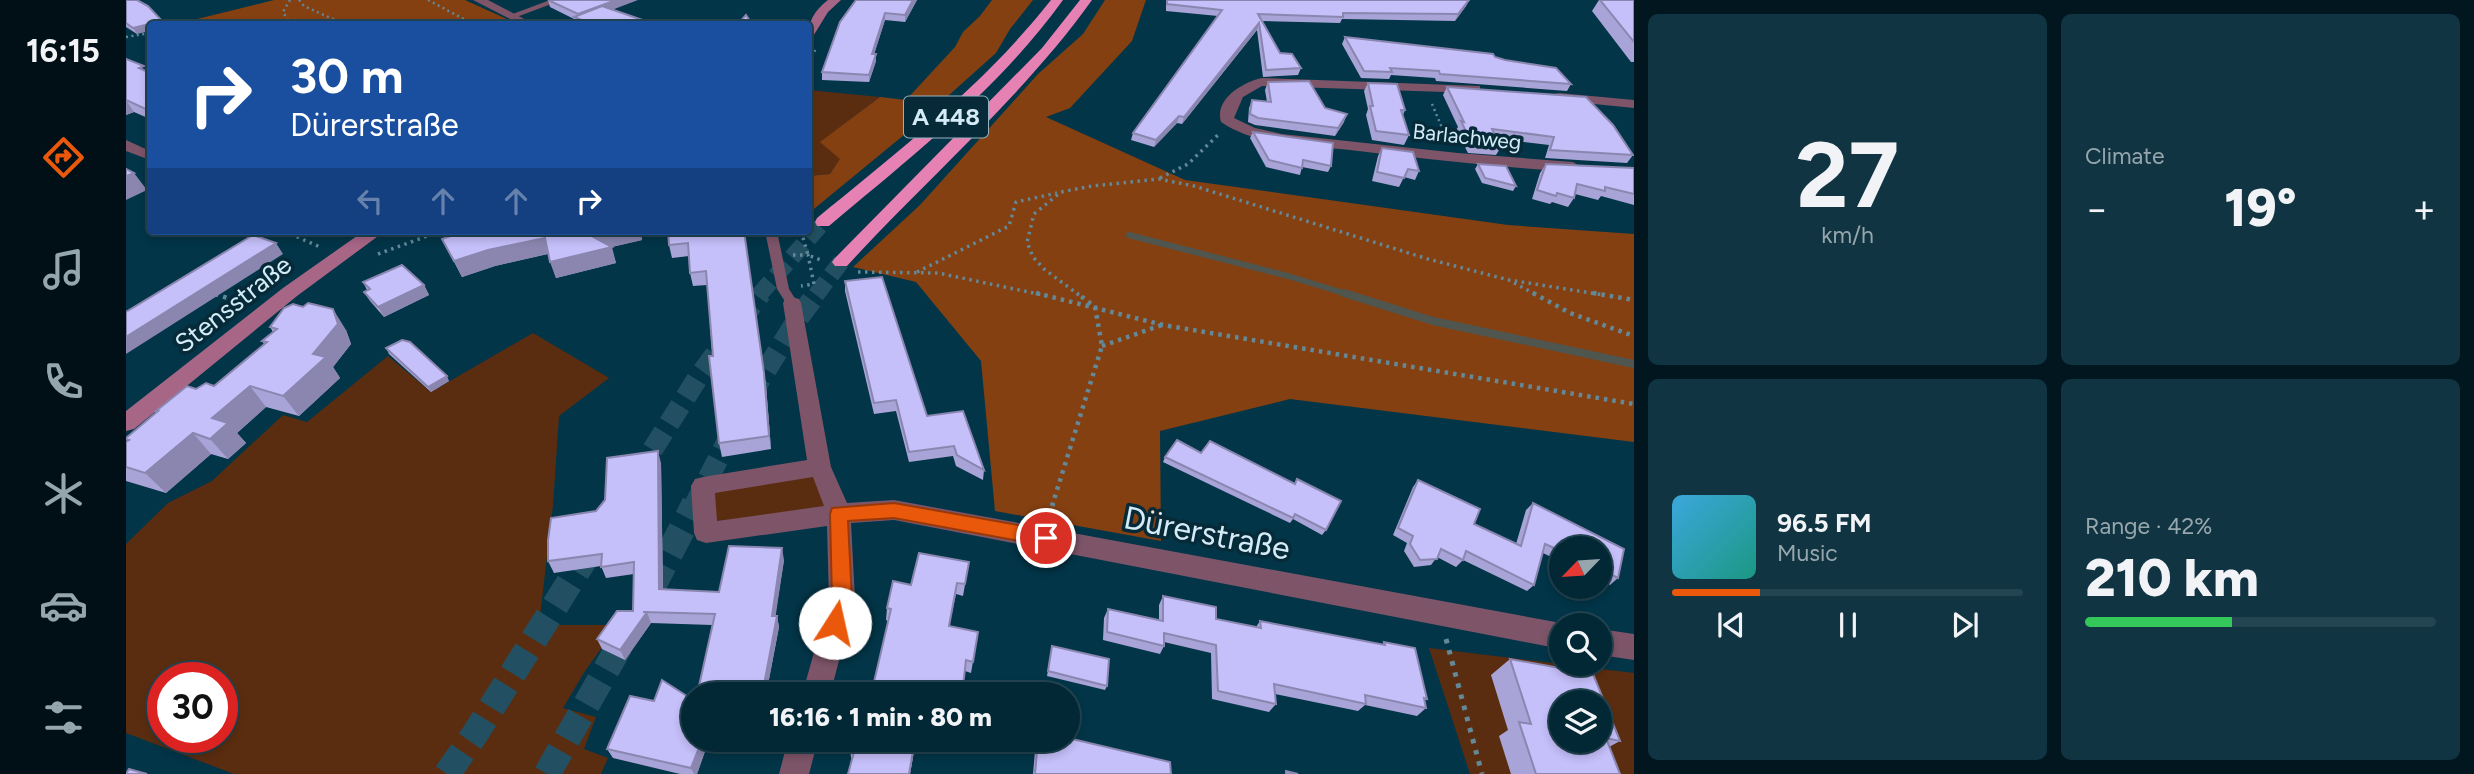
<!DOCTYPE html>
<html lang="en">
<head>
<meta charset="utf-8">
<style>
	:root { --surface:#022836; --page:#103442; --text:#f1f3f6; --muted:#96a6ad; --line:#234451; --accent:#ea580c }
	body { margin:0; font-family:Figtree,sans-serif; background:var(--page); color:var(--text); height:100vh; display:flex; flex-direction:column; font-size:26px; white-space:nowrap }
	* { box-sizing:border-box; margin:0 }
	p { font-size:23px; color:var(--muted) }
	.icon { flex:none; width:38px; height:38px; fill:none; stroke:currentColor; stroke-width:2; stroke-linecap:round; stroke-linejoin:round }
	.map { position:relative; flex:1; overflow:hidden }
	.sheet { display:flex; flex-direction:column; gap:14px; padding:14px; background:#01161e; width:840px }
	.sheet>* { flex:none }
	.banner { position:absolute; left:21px; top:21px; width:665px; height:214px; border-radius:7px; box-shadow:0 4px 10px #0003,0 0 0 2px var(--line); background:#1a4fa0; color:#fff; overflow:hidden }
	.needle { width:46px; rotate:245deg }
	.fabs { position:absolute; left:1423px; top:536px; display:grid; gap:14px }
	.fabs a { display:grid; place-items:center; width:63px; height:63px; border-radius:50%; background:var(--surface); box-shadow:0 4px 10px #0003,0 0 0 2px var(--line); font-size:35px }
	.speed { position:absolute; left:21px; top:662px; display:flex; gap:14px; font-size:35px; font-weight:700; text-align:center }
	.speed>* { display:grid; place-content:center; width:91px; height:91px; border-radius:50%; background:var(--surface); box-shadow:0 4px 10px #0003,0 0 0 2px var(--line); line-height:1 }
	.speed .limit { border:10px solid #d22; background:#fff; color:#111 }
	.pin { position:absolute; display:grid; place-items:center; width:60px; height:60px; color:#fff; margin:-30px; border:4px solid #fff; border-radius:50%; box-shadow:0 2px 7px #0007 }
	.me { position:absolute; width:77px; margin:-38px; rotate:10deg; stroke-linejoin:round; filter:drop-shadow(0 0 5px #0008) }
	.turn { display:flex; align-items:center; gap:24px; height:147px; padding:0 28px; font-size:32px }
	.turn .icon { width:91px; height:91px; stroke-width:2.5 }
	.turn b { display:block; font-size:49px; line-height:60px }
	.lanes { display:flex; align-items:center; height:66px; padding:0 28px; background:#0003; justify-content:center; gap:35px; direction:ltr }
	.lanes .off { opacity:.35 }
	.big { font-size:52px; font-weight:800; line-height:1.1 }
	.sheet .widget { flex:1; display:flex; flex-direction:column; justify-content:center; gap:10px; min-width:0; padding:0 24px; border-radius:10px; background:var(--page) }
	.sheet .dial { align-items:center; gap:0 }
	.dial b { font-size:91px; line-height:1 }
	.song { display:flex; align-items:center; gap:21px }
	.cover { width:84px; height:84px; border-radius:10px; background:linear-gradient(135deg,hsl(200 70% 55%),hsl(170 70% 35%)) }
	.played { height:7px; border-radius:4px; background:linear-gradient(90deg,var(--accent) 25%,var(--line) 25%) }
	.keys { display:flex; justify-content:space-around; direction:ltr }
	.heat { display:flex; justify-content:space-between; align-items:center; font-size:38px; direction:ltr }
	.charge { height:10px; border-radius:5px; background:linear-gradient(90deg,#34c759 42%,var(--line) 0) }
	.sheet .tiles { flex:1; display:grid; gap:14px; grid-template-columns:repeat(2,1fr) }
	.trip { position:absolute; left:555px; top:682px; width:399px; height:70px; border-radius:35px; background:var(--surface); box-shadow:0 4px 10px #0003,0 0 0 2px var(--line); font-weight:800; line-height:70px; text-align:center }
	main { display:flex; flex:1; min-height:0 }
	.tab-bar { display:flex; flex-direction:column; width:126px; justify-content:space-around; align-items:center; background:#011016; color:var(--muted) }
	.tab-bar .icon { width:49px; height:49px }
	.tab-bar .current { color:var(--accent) }
	.tab-bar b { font-size:32px; color:var(--text) }
	.map>svg:first-child { display:block }
	.green { fill:#5b2d10; fill-rule:evenodd }
	.forest { fill:#854012 }
	.lines { fill:none; stroke-linecap:round; stroke-linejoin:round }
	.stream-far1 { stroke:#4f564f; stroke-width:6 }
	.stream { stroke:#4f564f; stroke-width:8 }
	.highway-tunnel-far2 { stroke:#225062; stroke-width:17; stroke-dasharray:17 8; stroke-linecap:butt }
	.highway-tunnel-far1 { stroke:#225062; stroke-width:21; stroke-dasharray:21 10; stroke-linecap:butt }
	.highway-tunnel { stroke:#225062; stroke-width:27; stroke-dasharray:27 13; stroke-linecap:butt }
	.path-far3 { stroke:#638999; stroke-width:2.5; stroke-dasharray:2 3.5; stroke-linecap:butt }
	.path-far2 { stroke:#638999; stroke-width:3.5; stroke-dasharray:2.5 4.5; stroke-linecap:butt }
	.path-far1 { stroke:#638999; stroke-width:4.5; stroke-dasharray:3.5 5; stroke-linecap:butt }
	.path { stroke:#638999; stroke-width:5; stroke-dasharray:4.5 7; stroke-linecap:butt }
	.lane { fill:#7d5468; fill-rule:evenodd }
	.street { fill:#7d5468; fill-rule:evenodd }
	.secondary { fill:#a86687; fill-rule:evenodd }
	.highway { fill:#e681b4; fill-rule:evenodd }
	.wall { fill:#a9a4d7 }
	.shaded-wall { fill:#8a86af }
	.building { fill:#c5bffa; stroke:#8a86af; stroke-width:2; fill-rule:evenodd }
	.route { fill:#ea580c; stroke:#983908; stroke-width:2 }
	.labels { text-anchor:middle; stroke-width:7; stroke-linejoin:round; paint-order:stroke }
	.far-street-label { font-size:21px; fill:#d5ecf8; stroke:#062a38 }
	.shield { fill:#062a38; stroke:#97b2be; stroke-width:2 }
	.shield-label { font-size:24px; font-weight:bold; fill:#d5ecf8 }
	.street-label { font-size:26px; fill:#d5ecf8; stroke:#062a38 }
	.near-street-label { font-size:32px; fill:#d5ecf8; stroke:#062a38 }
</style>
</head>
<body>
<main>
<nav class="tab-bar">
<b>16:15</b>
<svg class="icon current" aria-label="directions" viewBox="0 0 24 24"><path d="M12 3l9 9-9 9-9-9zM9 14v-3h6M13 9l2 2-2 2"/></svg>
<svg class="icon" aria-label="music" viewBox="0 0 24 24"><path d="M9 18V5l10-2v13"/><circle cx="6" cy="18" r="3"/><circle cx="16" cy="16" r="3"/></svg>
<svg class="icon" aria-label="phone" viewBox="0 0 24 24"><path d="M5 4h4l2 5-3 2q2 4 5 5l2-3 5 2v4C11 20 4 13 5 4z"/></svg>
<svg class="icon" aria-label="climate" viewBox="0 0 24 24"><path d="M12 3v18M4 7l16 10M4 17L20 7"/></svg>
<svg class="icon" aria-label="car" viewBox="0 0 24 24"><path d="M5 17H2v-5l4-1 3-4h7l3 4 3 1v5h-3M9 17h6M6 11h13"/><circle cx="7" cy="17" r="2"/><circle cx="17" cy="17" r="2"/></svg>
<svg class="icon" aria-label="filters" viewBox="0 0 24 24"><path d="M4 7h16M4 17h16"/><circle cx="9" cy="7" r="2"/><circle cx="15" cy="17" r="2"/></svg>
</nav>
<div class="map">
<svg width="1508" height="774" viewBox="0 0 1508 774">
	<rect width="100%" height="100%" fill="#023548"/>
	<g class="green">
		<path d="M682,90L754,97L695,142L715,159L704,174L683,176Z"/>
		<path d="M407,333L483,378L433,416L427,505L413,625H492L459,671L437,708L470,717L458,749L482,758L475,774H108L0,733V544L42,503L86,481L157,415L181,422L262,356L305,392ZM37,677H96V737H37Z"/>
		<path d="M694,467L713,514L580,533L577,486Z"/>
		<path d="M1303,648L1508,673V774H1344ZM1435,702H1474V740H1435Z"/>
	</g>
	<g class="forest">
		<path d="M148,0H339L392,24H51Z"/>
		<path d="M866,0H907L884,29L870,53L784,130L683,213V176L704,174L714,159L694,142L754,97L780,100L829,47L837,32L854,16Z"/>
		<path d="M979,0H1020L1006,41L944,108L920,117L1059,180L1382,225L1508,234V442L1164,399L1034,431L1035,541L869,511L855,361L790,282L727,267L794,205L912,74L957,34Z"/>
	</g>
	<g class="lines">
		<path class="stream-far1" d="M1003,235L1162,276L1224,295"/>
		<path class="stream" d="M1218,293L1307,321L1508,364"/>
		<g class="highway-tunnel-far2">
			<path d="M633,295L697,222"/>
			<path d="M690,295L715,262"/>
		</g>
		<g class="highway-tunnel-far1">
			<path d="M624,396L671,320L691,293"/>
			<path d="M510,476L571,379L635,293"/>
			<path d="M568,506L608,428"/>
		</g>
		<g class="highway-tunnel">
			<path d="M525,589L569,504"/>
			<path d="M321,774L349,734L467,545"/>
			<path d="M421,774L501,633"/>
		</g>
		<g class="path-far3">
			<path d="M164,0L157,12L164,24"/>
			<path d="M173,0L178,6L218,24"/>
			<path d="M302,0L347,24"/>
			<path d="M0,37L24,33"/>
			<path d="M682,67L690,48"/>
			<path d="M1306,104L1317,130"/>
		</g>
		<g class="path-far2">
			<path d="M1317,128L1322,141"/>
			<path d="M1034,178L1062,164L1093,134"/>
			<path d="M158,231L194,247"/>
			<path d="M675,231L682,255L697,261"/>
			<path d="M252,254L315,231"/>
			<path d="M667,255H682L688,284L675,286"/>
			<path d="M732,272L812,273L917,295"/>
			<path d="M791,272L883,226L890,202L931,193"/>
			<path d="M1388,283L1411,295"/>
			<path d="M89,294L92,295"/>
			<path d="M953,295L918,269L907,257L901,242L908,214L935,192L966,186L1033,179L1068,186L1302,259L1383,280L1478,295"/>
		</g>
		<g class="path-far1">
			<path d="M910,293L1037,325L1508,404"/>
			<path d="M1407,293L1444,313L1508,336"/>
			<path d="M1467,293L1508,300"/>
			<path d="M89,294L117,303"/>
			<path d="M976,346L1036,325"/>
			<path d="M926,506L976,346L969,307L951,293"/>
		</g>
		<g class="path">
			<path d="M923,516L927,504"/>
			<path d="M1320,639L1356,774"/>
		</g>
		<g class="lane">
			<path d="M424,0H436L388,18L381,16Z"/>
			<path d="M639,231H651L663,289L672,303L670,306H662L651,289Z"/>
		</g>
		<g class="street">
			<path d="M347,0H362L408,24H394Z"/>
			<path d="M1136,78L1354,86V92L1349,93L1136,86L1117,97L1108,118L1129,128L1156,134L1332,153L1447,162L1455,167L1447,172C1372,167 1298,159 1224,150C1181,145 1132,147 1095,122C1088,99 1117,82 1136,78Z"/>
			<path d="M1433,93L1508,100V108L1428,100V94Z"/>
			<path d="M0,140L24,151V160L0,151Z"/>
			<path d="M666,297L673,299L675,303L705,467L721,503L768,500L1435,623L1439,625H1435V649L768,520L725,523L729,599L704,695H676L703,599L701,526L580,543L571,540L568,533L565,486L569,479L577,477L681,460L657,303L659,299ZM687,477L698,506L591,521L589,493Z"/>
			<path d="M1474,629L1508,634V660L1474,655Z"/>
			<path d="M662,740H692L683,774H653Z"/>
		</g>
		<g class="secondary">
			<path d="M702,0H715L702,12L686,38L682,39C682,21 688,11 702,0Z"/>
			<path d="M238,231H259L171,296L8,429L0,431V411L157,288Z"/>
		</g>
		<g class="highway">
			<path d="M925,0H937C873,89 786,156 703,226H691L689,222L691,218C774,150 858,85 925,0Z"/>
			<path d="M954,0H966C896,98 802,177 721,266H709L706,262L709,258L916,48Z"/>
		</g>
	</g>
	<g class="wall">
		<path d="M0,0L36,21L39,24H24L11,34L0,27Z"/>
		<path d="M422,0L486,10L528,24H450L448,19L424,7Z"/>
		<path d="M730,0H791L779,22L759,20L748,54H750V61L743,82L696,80V72Z"/>
		<path d="M1040,0H1343L1340,6L1329,21L1216,19L1214,23L1136,21L1154,53L1175,68L1172,75L1137,77L1131,30L1056,124L1051,123L1028,147L1005,140L1007,133L1092,16L1040,11Z"/>
		<path d="M1473,0H1508V62H1505L1466,11Z"/>
		<path d="M1219,37L1369,57L1445,84L1441,91L1310,81L1309,78L1265,75L1263,79L1235,78L1216,44Z"/>
		<path d="M0,59L24,73V119L8,112L0,115Z"/>
		<path d="M1142,82L1199,108L1218,122L1209,136L1129,125L1122,122L1123,108L1126,100L1141,102L1139,90Z"/>
		<path d="M1242,83L1279,110L1277,115L1283,135L1278,145L1246,140L1240,115L1242,109L1238,91Z"/>
		<path d="M1321,87L1507,155L1501,163L1419,158L1423,145L1371,139L1375,147L1370,155L1342,153L1330,130L1332,127L1317,95Z"/>
		<path d="M1127,132L1205,166L1202,172L1176,167L1174,175L1140,167L1124,138Z"/>
		<path d="M1256,148L1293,171L1289,180L1278,177L1273,187L1246,181L1252,156Z"/>
		<path d="M1352,164L1390,186L1387,191L1356,183L1349,169Z"/>
		<path d="M1420,164L1508,168V205L1475,196L1472,200L1449,194L1448,198L1442,207L1426,202L1424,204L1406,199L1414,173Z"/>
		<path d="M362,231H514L516,240L485,247L490,263L430,278L422,254L369,266L336,277L316,239L353,234Z"/>
		<path d="M618,231L640,386L645,449L596,457L593,443L581,285L567,286L564,273L563,256L546,258L543,245Z"/>
		<path d="M719,281L801,416L858,470L857,480L830,466L827,456L783,462L770,411L748,414L719,291Z"/>
		<path d="M237,282L298,285L303,295L258,317L244,301L238,292L241,290Z"/>
		<path d="M144,327L220,330L225,344L207,367L214,378L173,416L140,407L111,433L120,443L102,459L85,454L40,493L0,481V442L1,441L0,438L31,412L30,411L70,389L88,386L138,344L136,341L147,332Z"/>
		<path d="M260,348L323,381L305,392L263,354Z"/>
		<path d="M1051,440L1200,530L1196,535L1167,519L1164,523L1037,462L1039,457Z"/>
		<path d="M535,463L537,589L593,592L658,560L649,616H651L653,627L640,695H571L586,625L525,623L499,660L476,649L471,639L507,611L508,574L480,578L475,566L428,573L422,561L470,511Z"/>
		<path d="M1292,480L1354,509L1348,524L1390,544L1400,510L1407,503L1498,549L1492,578L1484,585L1474,580V548H1435V562L1417,553L1408,585L1401,591L1337,560L1330,567L1311,557L1305,565L1288,567L1278,551L1281,543L1267,535L1287,487Z"/>
		<path d="M843,562L837,596L830,594L823,626L852,632L845,673L839,671L760,620L761,608L785,585Z"/>
		<path d="M1037,596L1090,619L1130,627L1134,621L1256,645L1258,642L1301,699L1299,700L1300,708L1291,716L1239,705L1232,711L1149,694L1150,704L1143,712L1086,699L1085,653L1038,642V646L1034,654L977,640L978,618L982,609L1033,620V605Z"/>
		<path d="M926,646L981,686L979,690L921,676Z"/>
		<path d="M1384,659L1494,741L1483,747L1494,774H1385L1373,736L1382,730L1365,675Z"/>
		<path d="M528,701L567,740H583L571,774H554L487,758L481,749Z"/>
		<path d="M726,740H790L784,774H722L726,759L725,758L724,748Z"/>
		<path d="M910,740H942L1045,774H907Z"/>
	</g>
	<g class="shaded-wall">
		<path d="M490,0H512L457,21L453,19L452,14Z"/>
		<path d="M787,0H791L779,22V15Z"/>
		<path d="M1343,0L1340,6L1329,21L1332,14Z"/>
		<path d="M759,13V20L746,61V54Z"/>
		<path d="M36,21L39,24H24V31L11,34L7,28Z"/>
		<path d="M1133,23L1131,30L1056,124L1058,117Z"/>
		<path d="M750,54V61L743,82V75Z"/>
		<path d="M0,100L8,112L0,115Z"/>
		<path d="M1221,114L1218,122L1209,136L1212,128Z"/>
		<path d="M1053,116L1051,123L1028,147L1030,140Z"/>
		<path d="M8,173L21,190L0,200V176Z"/>
		<path d="M481,231H514L516,240L469,251L464,235Z"/>
		<path d="M618,231L640,386L645,449L643,436Z"/>
		<path d="M419,238L425,253L369,266L336,277L328,261L362,250Z"/>
		<path d="M150,243L157,254L0,354V337Z"/>
		<path d="M486,247L490,263L430,278L424,262Z"/>
		<path d="M298,285L303,295L258,317L252,307Z"/>
		<path d="M207,309L220,330L225,344L207,367L214,378L173,416L157,396Z"/>
		<path d="M321,376L323,381L305,392L302,387Z"/>
		<path d="M124,386L140,407L111,433L120,443L102,459L84,439L86,418Z"/>
		<path d="M67,433L85,454L40,493L19,473Z"/>
		<path d="M532,451L535,463L537,600L533,589Z"/>
		<path d="M656,548L658,560L648,627L646,616Z"/>
		<path d="M521,612L525,623L499,660L494,650Z"/>
		<path d="M651,616L653,627L640,695H636Z"/>
		<path d="M576,740H583L571,774H568L565,768Z"/>
		<path d="M789,740H790L784,774H783Z"/>
	</g>
	<g class="building">
		<path d="M0,0H11L22,6L36,21L7,28L0,23Z"/>
		<path d="M422,0H490L452,14Z"/>
		<path d="M730,0H787L779,15L759,13L746,54H750L743,75L696,72L714,22Z"/>
		<path d="M1041,0H1343L1332,14L1217,13V17L1132,14L1154,53L1166,54L1175,68L1140,70L1133,23L1058,117L1053,116L1030,140L1007,133L1096,10L1041,4Z"/>
		<path d="M1474,0H1508V42Z"/>
		<path d="M476,6L528,24H466L448,17Z"/>
		<path d="M620,15L626,24H612Z"/>
		<path d="M1219,37L1367,54L1369,57L1379,60L1430,68L1445,84L1314,74L1313,71L1264,68L1266,72L1238,71Z"/>
		<path d="M0,59L18,66L13,68L24,73V111L0,100Z"/>
		<path d="M1183,81L1199,108L1221,114L1212,128L1132,118L1124,114L1126,100L1145,102L1142,82Z"/>
		<path d="M1242,83L1271,84L1279,110H1275L1283,135L1250,131L1244,106H1247Z"/>
		<path d="M1321,87L1460,97L1487,125L1507,155L1424,150L1428,137L1366,129L1375,147L1346,144L1335,121L1338,122Z"/>
		<path d="M1127,132L1207,143L1205,166L1177,160L1176,168L1143,160Z"/>
		<path d="M1256,148L1287,152L1293,171L1282,169L1278,178L1251,172Z"/>
		<path d="M1352,164L1380,166L1390,186L1359,178Z"/>
		<path d="M1420,164L1508,168V194L1479,187V191L1451,184L1448,198L1431,193L1430,196L1411,190Z"/>
		<path d="M0,169L8,173L0,176Z"/>
		<path d="M339,231H352L353,234L362,231H481L464,235L486,247L424,262L419,238L362,250L328,261L316,239Z"/>
		<path d="M542,231H618L638,373L643,436L593,443L583,356H587L580,271L564,273L562,243L543,245Z"/>
		<path d="M127,235L150,243L0,337V312Z"/>
		<path d="M276,265L298,285L252,307L238,292L244,289L237,282Z"/>
		<path d="M756,277L801,416L837,411L858,470L831,455L828,446L783,452L770,400L748,403L719,281Z"/>
		<path d="M182,303L207,309L212,324L187,354L200,357L157,396L124,386L86,418L102,423L84,439L67,433L19,473L0,467V442L3,440L0,439V438L32,411H30L61,386L70,389L80,383L88,386L141,342L136,341L151,329L144,327L158,308L167,304L177,307Z"/>
		<path d="M276,340L284,342L321,376L302,387L260,348Z"/>
		<path d="M1051,440L1075,453L1084,441L1169,484L1171,479L1215,501L1200,530L1169,514L1167,518L1039,457Z"/>
		<path d="M532,451L533,589L593,592L603,546L656,548L646,616H651L636,695L593,693L592,695H571L589,614L517,612H521L494,650L471,639L491,611H507L508,562L475,567L476,554L422,561V540L425,518L470,511L479,500L481,458Z"/>
		<path d="M1292,480L1354,509L1348,524L1395,546L1407,503L1498,549L1492,578L1474,569V548H1435V551L1419,544L1408,585L1340,551L1337,560L1315,549L1311,559L1294,560L1284,544L1287,536L1272,528Z"/>
		<path d="M793,553L843,562L839,584L831,583L823,626L852,632L847,662L840,660L836,695H745L765,609L761,608L767,581L785,585Z"/>
		<path d="M1037,596L1090,607V619L1135,628L1134,621L1259,645L1258,642L1289,648L1301,699L1298,698L1300,708L1239,695L1240,704L1148,684L1150,704L1092,691L1090,645L1038,633V646L981,632L982,609L1037,621Z"/>
		<path d="M926,646L983,659L981,686L922,671Z"/>
		<path d="M1384,659L1467,674L1494,741L1480,738L1494,774H1410L1393,722L1405,724ZM1435,702H1474V740H1435Z"/>
		<path d="M536,680L567,700V740H576L565,768L481,749L504,696L528,701Z"/>
		<path d="M942,738L1044,762L1045,774H909L912,740H942Z"/>
		<path d="M726,740H789L783,774H722L728,752L724,748Z"/>
		<path d="M3,769L21,774H0Z"/>
		<path d="M1160,771L1172,774H1160Z"/>
	</g>
	<path class="route" d="M768,503L920,530L927,532L929,538L927,543L920,546L768,518L722,521L726,599L716,629L709,632L702,629L699,623L706,599L704,514L706,508Z"/>
	<g class="labels">
		<g class="far-street-label">
			<text transform="translate(1341 137) rotate(6)" y="7">Barlachweg</text>
		</g>
		<rect class="shield" x="778" y="96.5" width="84" height="41" rx="5"/>
		<g class="shield-label">
			<text x="820" y="125">A 448</text>
		</g>
		<g class="street-label">
			<text transform="translate(107 304) rotate(-38)" y="9">Stensstraße</text>
		</g>
		<g class="near-street-label">
			<text transform="translate(1081 533) rotate(11)" y="11">Dürerstraße</text>
		</g>
	</g>
</svg>
<div class="fabs">
<a><svg class="needle" viewBox="-14 -14 28 28"><path d="M0-13l5 13h-10z" fill="#e53935"/><path d="M0 13l5-13h-10z" fill="#96a6ad"/></svg></a>
<a><svg class="icon" aria-label="search" viewBox="0 0 24 24"><circle cx="10" cy="10" r="6"/><path d="M15 15l6 6"/></svg></a>
<a><svg class="icon" aria-label="layers" viewBox="0 0 24 24"><path d="M12 4l9 5-9 5-9-5zM3 14l9 5 9-5"/></svg></a>
</div>
<div class="speed"><div class="limit">30</div></div>
<div class="pin" style="left:920px;top:538px;background:#d93025"><svg class="icon" aria-label="arrive" viewBox="0 0 24 24"><path d="M6 21V4h12l-3 4 3 4H6"/></svg></div>
<svg class="me" style="left:709px;top:623px" viewBox="-20 -20 40 40"><circle r="19" fill="#fff"/><path d="M0-13L10 11 0 6-10 11z" fill="#ea580c"/></svg>
<div class="trip">16:16 · 1 min · 80 m</div>
<div class="banner">
<div class="turn"><svg class="icon" aria-label="right" viewBox="0 0 24 24"><path d="M7 20v-9h11M14 6l5 5-5 5"/></svg><div><b>30 m</b>Dürerstraße</div></div>
<div class="lanes"><svg class="icon off" aria-label="left" viewBox="0 0 24 24"><path d="M17 20v-9H6M10 6l-5 5 5 5"/></svg><svg class="icon off" aria-label="ahead" viewBox="0 0 24 24"><path d="M12 20V5M6 11l6-6 6 6"/></svg><svg class="icon off" aria-label="ahead" viewBox="0 0 24 24"><path d="M12 20V5M6 11l6-6 6 6"/></svg><svg class="icon" aria-label="right" viewBox="0 0 24 24"><path d="M7 20v-9h11M14 6l5 5-5 5"/></svg></div>
</div>
</div>
<section class="sheet">
<div class="tiles">
<div class="widget dial"><b>27</b><p>km/h</p></div>
<div class="widget"><p>Climate</p>
<div class="heat"><a>−</a><b class="big">19°</b><a>+</a></div>
</div>
<div class="widget">
<div class="song"><i class="cover"></i><div><b>96.5 FM</b><p>Music</p></div></div>
<div class="played"></div>
<div class="keys"><svg class="icon" aria-label="previous" viewBox="0 0 24 24"><path d="M18 5L8 12l10 7zM5 5v14"/></svg><svg class="icon" aria-label="pause" viewBox="0 0 24 24"><path d="M8 5v14M16 5v14"/></svg><svg class="icon" aria-label="next" viewBox="0 0 24 24"><path d="M6 5l10 7-10 7zM19 5v14"/></svg></div>
</div>
<div class="widget"><p>Range · 42%</p><b class="big">210 km</b><div class="charge"></div></div>
</div>
</section>
</main>
</body>
</html>
